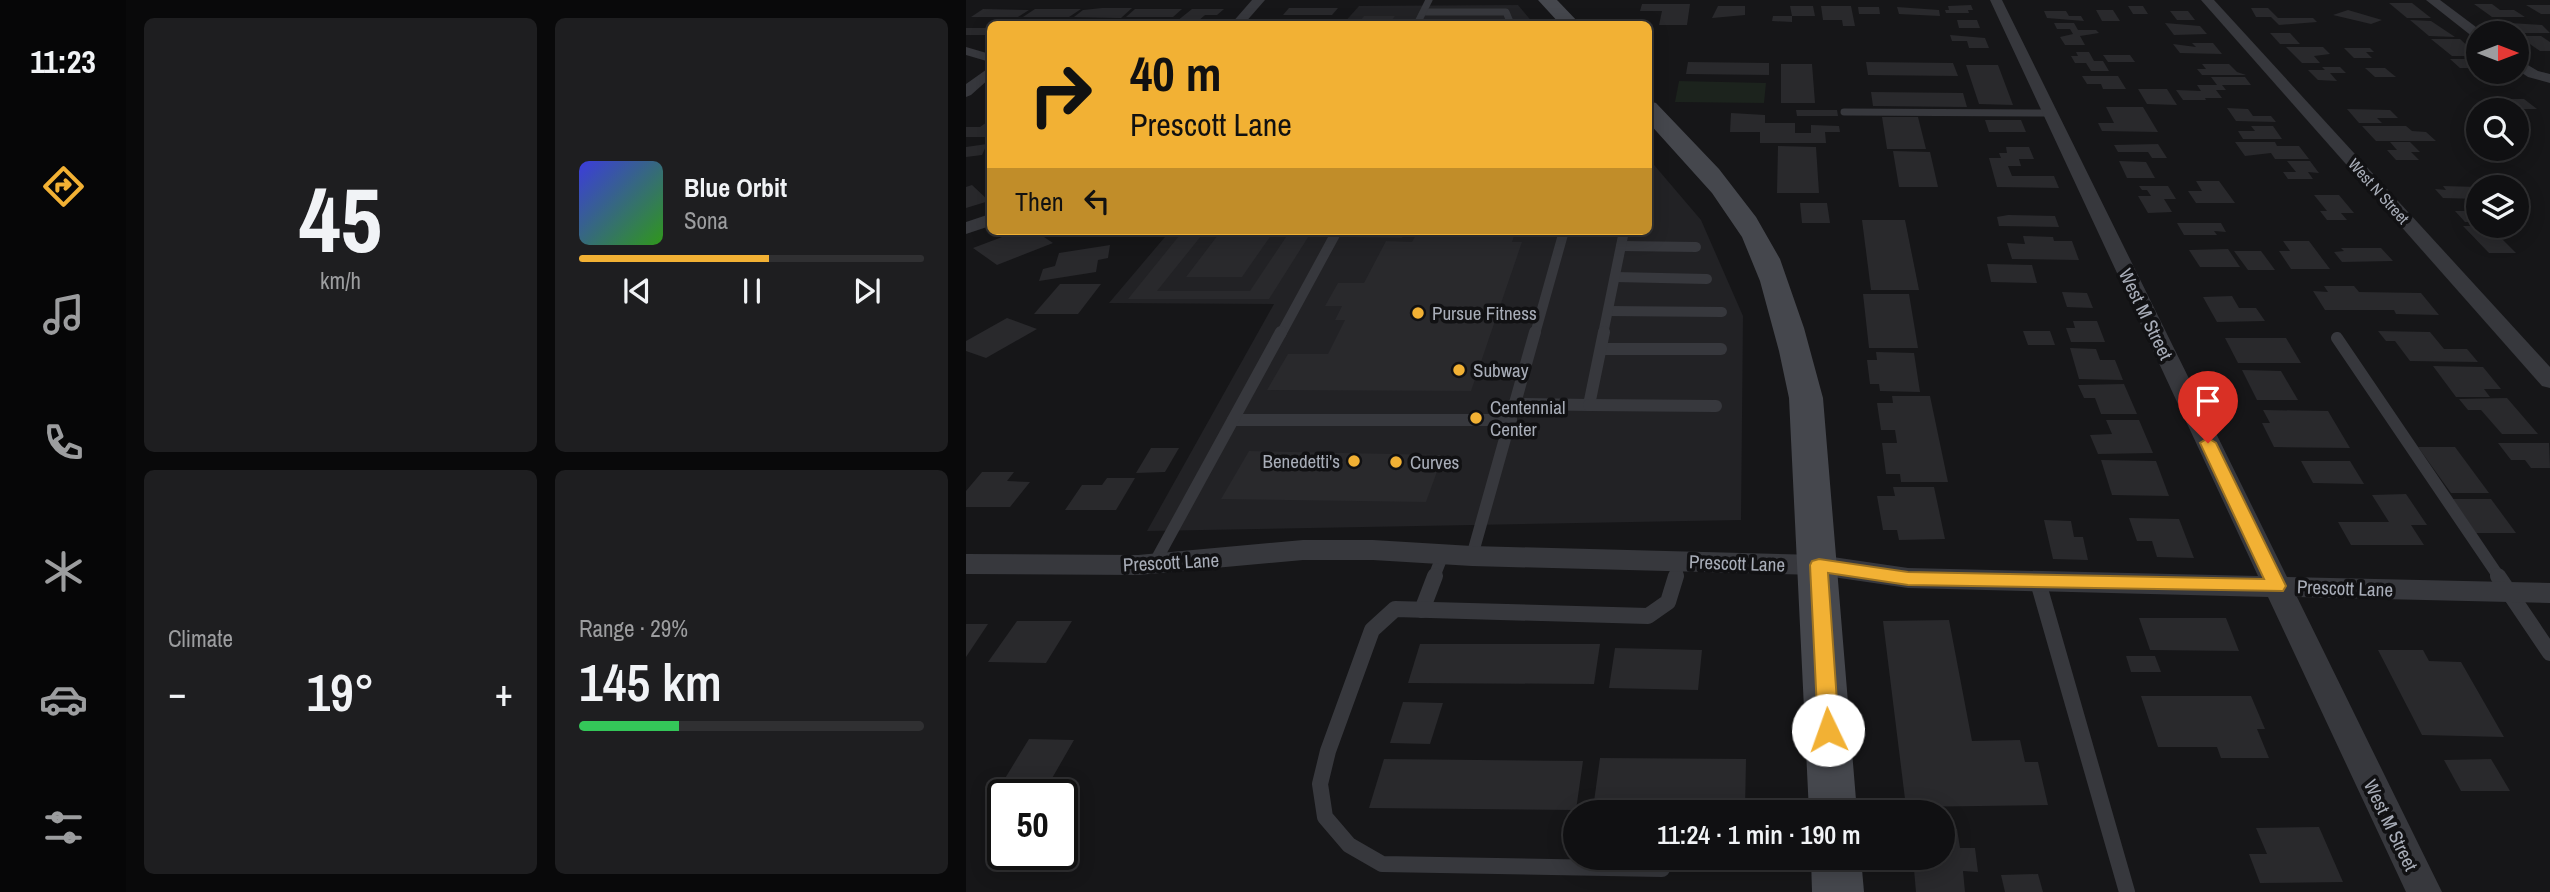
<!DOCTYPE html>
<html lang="en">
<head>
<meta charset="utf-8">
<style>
	:root { --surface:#101012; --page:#1e1e20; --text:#f1f3f6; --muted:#9c9d9f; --line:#303032; --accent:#f2b134 }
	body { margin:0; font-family:"Archivo Narrow",sans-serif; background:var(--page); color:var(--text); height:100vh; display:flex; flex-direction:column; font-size:26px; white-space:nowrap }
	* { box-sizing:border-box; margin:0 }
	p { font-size:23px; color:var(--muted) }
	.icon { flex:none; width:38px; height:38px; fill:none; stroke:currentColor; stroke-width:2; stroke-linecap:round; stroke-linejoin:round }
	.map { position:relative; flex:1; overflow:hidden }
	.sheet { display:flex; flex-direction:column; gap:18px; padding:18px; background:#09090a; width:840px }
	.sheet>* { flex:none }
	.top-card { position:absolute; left:21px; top:21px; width:665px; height:214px; border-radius:10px; box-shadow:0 4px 18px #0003,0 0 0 2px var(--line); background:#f2b134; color:#111; overflow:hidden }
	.needle { width:46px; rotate:90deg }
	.fabs { position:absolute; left:1500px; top:21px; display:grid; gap:14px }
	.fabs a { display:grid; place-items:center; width:63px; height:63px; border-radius:50%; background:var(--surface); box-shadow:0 4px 18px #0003,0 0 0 2px var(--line); font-size:35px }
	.speed { position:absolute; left:21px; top:779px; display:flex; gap:14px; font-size:35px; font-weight:700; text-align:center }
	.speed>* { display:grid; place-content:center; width:91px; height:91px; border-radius:50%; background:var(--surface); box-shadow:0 4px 18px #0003,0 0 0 2px var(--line); line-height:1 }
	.speed .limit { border:4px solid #111; border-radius:10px; background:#fff; color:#111 }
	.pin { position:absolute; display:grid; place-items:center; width:60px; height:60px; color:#fff; margin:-72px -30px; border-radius:50% 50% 50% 0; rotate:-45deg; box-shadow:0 0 7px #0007 }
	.pin .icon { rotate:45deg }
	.me { position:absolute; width:77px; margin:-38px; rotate:357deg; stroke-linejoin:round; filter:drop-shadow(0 0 5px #0008) }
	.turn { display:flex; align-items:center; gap:24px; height:147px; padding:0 28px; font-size:32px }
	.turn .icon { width:91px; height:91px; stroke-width:2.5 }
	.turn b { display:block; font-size:49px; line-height:60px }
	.then { display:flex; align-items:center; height:66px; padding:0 28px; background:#0003; gap:14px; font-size:26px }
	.big { font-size:52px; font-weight:600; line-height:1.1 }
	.sheet .widget { flex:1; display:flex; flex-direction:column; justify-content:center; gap:10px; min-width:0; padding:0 24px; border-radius:10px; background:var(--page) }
	.sheet .dial { align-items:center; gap:0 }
	.dial b { font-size:91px; line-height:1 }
	.song { display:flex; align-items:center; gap:21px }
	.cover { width:84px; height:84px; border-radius:10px; background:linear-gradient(135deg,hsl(240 70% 55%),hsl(110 70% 35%)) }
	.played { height:7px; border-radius:4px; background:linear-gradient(90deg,var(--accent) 55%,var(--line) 55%) }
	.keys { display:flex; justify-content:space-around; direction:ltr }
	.heat { display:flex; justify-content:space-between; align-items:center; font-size:38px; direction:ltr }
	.charge { height:10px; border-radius:5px; background:linear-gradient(90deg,#34c759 29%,var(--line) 0) }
	.sheet .tiles { flex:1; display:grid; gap:18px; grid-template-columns:repeat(2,1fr) }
	.trip { position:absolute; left:597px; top:800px; width:392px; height:70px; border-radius:35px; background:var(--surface); box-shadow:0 4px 18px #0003,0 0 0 2px var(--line); font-weight:600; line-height:70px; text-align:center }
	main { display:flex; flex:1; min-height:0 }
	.tab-bar { display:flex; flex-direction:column; width:126px; justify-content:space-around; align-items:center; background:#060607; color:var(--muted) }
	.tab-bar .icon { width:49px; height:49px }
	.tab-bar .selected { color:var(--accent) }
	.tab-bar b { font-size:32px; color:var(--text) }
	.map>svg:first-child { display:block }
	.built { fill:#222225 }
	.green { fill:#1c231d }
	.building { fill:#29292c }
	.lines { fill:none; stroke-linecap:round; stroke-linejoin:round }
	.lane-far3 { stroke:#37383d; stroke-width:7 }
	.lane-far2 { stroke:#37383d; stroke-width:10 }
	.lane-far1 { stroke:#37383d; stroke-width:12 }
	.lane { stroke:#37383d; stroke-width:16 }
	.street { fill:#37383d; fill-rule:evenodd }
	.secondary { fill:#45474d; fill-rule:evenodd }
	.route { fill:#f2b134; stroke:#9d7322; stroke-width:2 }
	.poi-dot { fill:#f2b134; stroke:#111113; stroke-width:2.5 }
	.labels { text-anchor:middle; stroke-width:7; stroke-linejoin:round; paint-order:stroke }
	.far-street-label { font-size:16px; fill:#a8adb8; stroke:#111113 }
	.poi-label { font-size:19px; fill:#a8adb8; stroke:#111113; text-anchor:start }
	.street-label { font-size:19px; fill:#a8adb8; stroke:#111113 }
</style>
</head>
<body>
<main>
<nav class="tab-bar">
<b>11:23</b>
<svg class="icon selected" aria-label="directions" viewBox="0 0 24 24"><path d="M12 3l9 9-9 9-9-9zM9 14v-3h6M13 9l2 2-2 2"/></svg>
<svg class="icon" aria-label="music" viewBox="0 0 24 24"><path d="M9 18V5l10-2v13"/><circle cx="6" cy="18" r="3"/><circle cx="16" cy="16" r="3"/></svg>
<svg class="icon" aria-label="phone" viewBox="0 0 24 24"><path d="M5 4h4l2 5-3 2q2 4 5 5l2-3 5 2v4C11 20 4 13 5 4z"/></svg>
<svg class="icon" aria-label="climate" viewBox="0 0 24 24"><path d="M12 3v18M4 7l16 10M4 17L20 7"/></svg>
<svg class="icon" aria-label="car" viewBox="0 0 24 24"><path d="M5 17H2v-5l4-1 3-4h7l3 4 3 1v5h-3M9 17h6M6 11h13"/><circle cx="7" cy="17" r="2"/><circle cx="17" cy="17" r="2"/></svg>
<svg class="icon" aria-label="filters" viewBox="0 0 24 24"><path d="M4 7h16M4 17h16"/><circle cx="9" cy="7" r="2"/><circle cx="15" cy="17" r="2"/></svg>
</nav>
<section class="sheet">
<div class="tiles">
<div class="widget dial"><b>45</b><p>km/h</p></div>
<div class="widget">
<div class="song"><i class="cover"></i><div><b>Blue Orbit</b><p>Sona</p></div></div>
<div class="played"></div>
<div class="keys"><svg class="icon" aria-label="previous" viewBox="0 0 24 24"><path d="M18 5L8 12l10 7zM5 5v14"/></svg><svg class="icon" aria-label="pause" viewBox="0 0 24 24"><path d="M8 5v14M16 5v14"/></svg><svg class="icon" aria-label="next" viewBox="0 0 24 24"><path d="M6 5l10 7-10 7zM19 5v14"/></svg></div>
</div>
<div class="widget"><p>Climate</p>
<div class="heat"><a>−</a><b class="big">19°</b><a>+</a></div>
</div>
<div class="widget"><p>Range · 29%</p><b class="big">145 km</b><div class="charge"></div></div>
</div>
</section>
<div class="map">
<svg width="1584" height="892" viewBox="0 0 1584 892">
	<rect width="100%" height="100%" fill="#161618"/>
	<g class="built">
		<path d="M552,5L568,24H377L393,6Z"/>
		<path d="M683,159L735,220L777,316L775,520L181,531L308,304L143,303L204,231H682Z"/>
	</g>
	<path class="green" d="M713,81L800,83L798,103L709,102Z"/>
	<g class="building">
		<path d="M1423,3H1446L1465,18H1441Z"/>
		<path d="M676,4H724L721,25H693L696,11H674Z"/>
		<path d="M1508,4H1526L1534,10H1548L1559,17H1526Z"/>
		<path d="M1005,5L1007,10H1002L1003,13H980L979,10H983L982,6Z"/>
		<path d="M1560,5H1584V14H1575Z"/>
		<path d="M752,6H779V15L746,18Z"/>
		<path d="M824,6H847L849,16H826V22L806,21L807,16H826Z"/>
		<path d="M855,6H885L889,26H877L876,20H857Z"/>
		<path d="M1162,6H1177L1182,14H1167Z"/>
		<path d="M892,7H913L914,14H893Z"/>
		<path d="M931,7L973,10L974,16L933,14Z"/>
		<path d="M136,8H166L155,18L108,17L117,10Z"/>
		<path d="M323,8H372L366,15H317Z"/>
		<path d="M1285,8H1302L1312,18H1347L1351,22L1313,25L1305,17H1290Z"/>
		<path d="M17,9L63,10L52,17H5Z"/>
		<path d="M69,9H115L103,17H57Z"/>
		<path d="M169,9H216L207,17H160Z"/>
		<path d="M226,9H258L251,15H239L232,21H211Z"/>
		<path d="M1130,10H1147L1154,21H1136Z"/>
		<path d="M1382,10L1416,20L1405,24L1367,15Z"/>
		<path d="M1078,11H1100L1103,16H1115L1118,21L1081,18Z"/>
		<path d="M1204,11H1222L1229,20H1211Z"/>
		<path d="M398,16H429L423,24H392Z"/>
		<path d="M480,19H536L533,24H477Z"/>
		<path d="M991,20H1011L1014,28H993Z"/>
		<path d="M1444,20L1465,21L1489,37L1463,36Z"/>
		<path d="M304,21H345L342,24H301Z"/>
		<path d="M1528,22L1576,25L1584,33H1556L1551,30H1540Z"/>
		<path d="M1088,23H1108L1112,30H1130L1133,33L1114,36L1119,45H1099L1094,37L1107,34L1104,29H1091Z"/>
		<path d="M1199,23L1234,26L1241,34L1208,35Z"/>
		<rect x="0" y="28" width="24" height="7"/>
		<path d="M1304,33H1324L1334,44H1314Z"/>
		<path d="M984,35L1019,38L1023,48H1003L1001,41H986Z"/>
		<path d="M1552,36H1575L1584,42V51H1574Z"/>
		<path d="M1465,39H1494L1512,56H1486Z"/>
		<path d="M1226,43H1247L1256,54L1214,53L1207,44L1230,47Z"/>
		<path d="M1320,47H1357L1364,54L1348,56L1354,63H1336Z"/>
		<path d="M1378,48H1404L1408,52H1400L1406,58H1388Z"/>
		<path d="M1110,52H1123L1128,61H1137L1143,71H1125L1120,63H1109L1105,56H1112Z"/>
		<path d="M1137,55H1164L1169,62H1142Z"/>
		<path d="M1484,59H1512V72H1536L1541,75H1512L1502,68H1494Z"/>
		<path d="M722,62L803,63V75L720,74Z"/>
		<path d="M900,62L987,63L992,76L902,75Z"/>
		<path d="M815,64H846L849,103H815Z"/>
		<path d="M1236,64H1263L1271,72L1280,75H1236L1231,69H1240Z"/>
		<path d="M1000,65H1032L1047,105L1013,104Z"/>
		<path d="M1356,67H1374L1380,73H1364L1371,81L1352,80L1342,70H1359Z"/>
		<path d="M1399,68H1419L1430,77H1409Z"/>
		<path d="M1116,76H1152L1160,89H1137L1135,84H1121Z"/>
		<path d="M1245,77H1279L1285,85H1256L1260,90H1250L1256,98H1239L1240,100H1217L1210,90L1235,91L1231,85H1251Z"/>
		<path d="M1172,89H1201L1211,105L1181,104Z"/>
		<path d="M905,92L997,93L1001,107L907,106Z"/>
		<path d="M1526,99H1558L1571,109H1538Z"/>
		<path d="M1140,107H1177L1192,132L1136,131L1132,123H1148Z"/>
		<path d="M1261,108L1282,109L1287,116H1305L1310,122L1270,121Z"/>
		<path d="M1381,109L1424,110L1432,118H1411L1416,123H1393Z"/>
		<path d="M830,110H871L872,116H831Z"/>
		<path d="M765,113L799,115V123H829V133H845V125L873,126L874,132H859L860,143H794V132H764Z"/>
		<path d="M916,117H952L960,149H921Z"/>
		<path d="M24,120V137H0V127H14Z"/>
		<path d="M1019,120H1055L1060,132H1023Z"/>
		<path d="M1285,126H1307L1316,139H1277L1272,131H1289Z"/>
		<path d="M1396,126H1440L1446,131L1460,132L1470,141H1410Z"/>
		<path d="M1269,142H1309L1311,146H1333L1343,159H1309L1305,153L1279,156Z"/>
		<path d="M1424,142H1444L1454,152H1445L1453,160H1430L1421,150H1431Z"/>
		<path d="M21,144L16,155L0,157V147Z"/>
		<path d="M1192,144L1201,158H1186L1182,152H1152L1148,145Z"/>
		<path d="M812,146L850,147L853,193H811Z"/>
		<path d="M1040,147H1063L1068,159H1053L1055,166H1042L1046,176H1088L1093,188L1031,187L1023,158H1035L1033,153H1041Z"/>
		<path d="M927,151L964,152L972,187H933Z"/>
		<path d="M1153,161L1180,162L1189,178H1161Z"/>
		<path d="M1321,161H1344L1353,173L1342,172L1347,179H1322L1317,172H1330Z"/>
		<path d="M1230,181H1253L1269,203H1230L1222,191H1236Z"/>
		<path d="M6,185L23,201L0,208V187Z"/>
		<path d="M1173,186H1202L1210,199H1198L1206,212L1182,213L1172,196H1185L1181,190H1176Z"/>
		<path d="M1477,186L1512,187V199L1477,198L1469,189L1480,190Z"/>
		<path d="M1348,195H1373L1388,213H1375L1381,220H1361L1354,211H1361Z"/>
		<path d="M834,203H861L864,223H836Z"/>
		<path d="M1500,204L1512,205V222H1499L1489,211H1507Z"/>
		<path d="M1042,215L1089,216L1093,227L1033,226L1031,217Z"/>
		<path d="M896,220H939L953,290H905Z"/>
		<path d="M1211,223H1255L1260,232L1248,231L1251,235H1218Z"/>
		<path d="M1497,226H1523L1550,253H1523Z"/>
		<path d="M52,231H69L87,243L31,265L7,248Z"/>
		<path d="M217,231H239L191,291H284L324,231H346L303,299H162Z"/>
		<path d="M255,231H308L276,277H220Z"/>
		<path d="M383,231H439L436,238L379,237Z"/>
		<path d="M451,233H549L546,242H556L505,391L301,390L322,354H362L379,320H369L376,306H359L372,283H398L420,241L446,242Z"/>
		<path d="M1057,236L1087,237L1088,241H1106L1113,260L1046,259L1041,243L1059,244Z"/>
		<path d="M1317,241H1343L1364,269H1325L1313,251H1324Z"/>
		<path d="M144,245L142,258L132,260L130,272L73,281L77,269L89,266L93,253Z"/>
		<path d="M1375,248H1415L1427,261L1376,262L1368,252L1378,251Z"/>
		<path d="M1262,249L1274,267H1234L1223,250Z"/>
		<path d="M1268,251H1295L1309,270H1282Z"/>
		<path d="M1021,264L1066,265L1071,283L1025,282Z"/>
		<path d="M94,284H135L112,314H68Z"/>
		<path d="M1358,286H1388L1393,292L1455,293L1473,315L1430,314L1428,310H1359L1347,291L1362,292Z"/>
		<path d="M1096,292L1121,293L1127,308L1101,307Z"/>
		<path d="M897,294H943L952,348H903Z"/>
		<path d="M1266,296L1273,308H1290L1299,321L1251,322L1237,297Z"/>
		<path d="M41,318L71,329L20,358L0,351V341Z"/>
		<path d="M1107,321H1131L1139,342H1105L1100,328H1109Z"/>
		<path d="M1057,331H1084L1089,345H1062Z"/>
		<path d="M1412,331L1464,332L1478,349H1501L1512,362L1444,361L1429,341H1420Z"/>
		<path d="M1259,338H1320L1335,363H1272Z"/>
		<path d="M1104,348L1130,349L1134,360H1149L1157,380L1113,379Z"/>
		<path d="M910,352L948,353L954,392L914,391L913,384H904L901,360H911Z"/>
		<path d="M1467,366L1517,367L1535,389H1518L1524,397H1490Z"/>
		<path d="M1276,370L1315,371L1332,400H1291Z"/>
		<path d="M1158,384L1171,414H1135L1129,398H1118L1112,385Z"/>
		<path d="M926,396H964L982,482H935L934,474H920L916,443H931L929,430H915L911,403H927Z"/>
		<path d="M1541,398L1572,434H1536L1515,410H1502L1493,399Z"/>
		<path d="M1297,410L1362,411L1384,448L1308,447L1296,423H1304Z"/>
		<path d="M1140,420H1173L1187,453L1132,454L1124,435L1146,434Z"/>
		<path d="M1532,443H1583L1584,468H1565L1559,460H1545Z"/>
		<path d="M1452,447H1489L1523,493H1485Z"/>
		<path d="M185,448H213L199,472L170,473Z"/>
		<path d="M283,451L477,455L460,502L255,499Z"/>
		<path d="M1135,460L1190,461L1203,496L1146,495Z"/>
		<path d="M1335,461H1384L1398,484L1347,483Z"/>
		<path d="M16,472H48L41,481L64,482L44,507H0V491Z"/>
		<path d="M141,478H169L150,510H99L116,485H136Z"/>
		<path d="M927,487H968L979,539L933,540L931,530H917L911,496H929Z"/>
		<path d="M1440,494L1461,525H1445L1458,545H1385L1372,522H1423L1406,495Z"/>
		<path d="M1487,499H1525L1550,533H1510Z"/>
		<path d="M1163,518L1213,519L1228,558L1191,557L1186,541H1171Z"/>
		<path d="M1078,520L1105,521L1108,537H1117L1122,560L1087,559Z"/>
		<path d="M1173,618H1260L1273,651L1184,650Z"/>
		<path d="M983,620L1006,741L1054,740L1059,762H1072L1082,805L940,807L917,621Z"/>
		<path d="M51,621H106L80,663L22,662Z"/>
		<path d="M0,624H22L0,657Z"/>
		<path d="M454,644H634L628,684L442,683Z"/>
		<path d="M649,648L736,650L732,690L643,688Z"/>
		<path d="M1412,650H1457L1463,661L1495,662L1538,737L1456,735Z"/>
		<path d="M1160,656H1189L1195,672H1165Z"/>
		<path d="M1175,696H1285L1299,729H1291L1303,758H1255L1251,747H1192Z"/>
		<path d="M437,702L477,703L464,744L424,743Z"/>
		<path d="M63,739L108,740L77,794H37V803H24Z"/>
		<path d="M634,758L780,759L779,811L627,809Z"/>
		<path d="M418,759L617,761L610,810L403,808Z"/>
		<path d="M1525,759L1544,791H1495L1478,760Z"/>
		<path d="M1353,827L1377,882L1294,883L1283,854H1301L1290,828Z"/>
		<path d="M976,829H991L994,848H1009L1012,872L997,871L999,892H950L947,858H976Z"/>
		<path d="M1072,874L1077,892H1039L1035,875Z"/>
	</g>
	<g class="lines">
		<g class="lane-far3">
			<path d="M459,12H540L545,24"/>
			<path d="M451,24L463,0"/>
			<path d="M878,112L1084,113"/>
		</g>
		<g class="lane-far2">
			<path d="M655,246L730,247"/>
			<path d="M649,277L741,279"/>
			<path d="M642,311L756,312"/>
			<path d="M315,334L371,231"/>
			<path d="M569,334L598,231"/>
			<path d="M637,334L658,231"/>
		</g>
		<g class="lane-far1">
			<path d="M1371,338L1533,577"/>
			<path d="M635,349H755"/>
			<path d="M550,404L623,405L638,332"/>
			<path d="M623,405L750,406"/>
			<path d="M267,420H545"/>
			<path d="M506,556L569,332"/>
			<path d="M188,564L315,332"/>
			<path d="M468,577L477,554"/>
			<path d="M709,577L714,561"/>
		</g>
		<g class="lane">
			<path d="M1532,576L1584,653"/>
			<path d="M1072,582L1161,892"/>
			<path d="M456,610L469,576"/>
			<path d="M696,869L416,864L383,845L359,817L354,784L362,751L406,630L429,609L682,616L702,602L710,576"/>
		</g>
		<g class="street">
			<path d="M286,0H299L278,24H265Z"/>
			<path d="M1024,0H1036L1321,577L1584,583V603L1331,597L1476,892H1440L1302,597L942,588L853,575L506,566L407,560H337L172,575L0,574V554L172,555L337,540H407L506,546L853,555L942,568L1292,576Z"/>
			<path d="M1235,0H1248L1584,367V388L1576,386Z"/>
			<path d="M1460,0H1474L1518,33H1512V38L1507,37Z"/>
			<path d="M0,47L24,54V62L0,55Z"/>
			<path d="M1550,58L1572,71L1584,74V83L1562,77L1550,69Z"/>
			<path d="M24,67V78L5,95L0,97V84Z"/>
			<path d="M24,214V226L0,234V222Z"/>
		</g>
		<g class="secondary">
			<path d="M572,0H591L614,24H594Z"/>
			<path d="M682,101L690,103L753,169L790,217L814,259L838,328L857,398L891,812H843L823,398L813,351L794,281L776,237L746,193L682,122Z"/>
			<path d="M845,858H895L898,892H846Z"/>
		</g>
	</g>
	<path class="route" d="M1242,438L1250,443L1320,586L1317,591L942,585L862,573L873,730L870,736L862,738L855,736L852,730L844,565L846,561L853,559L942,572L1298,579L1234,443Z"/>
	<g class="poi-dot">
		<circle cx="452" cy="313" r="7"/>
		<circle cx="493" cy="370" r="7"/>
		<circle cx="510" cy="418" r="7"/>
		<circle cx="388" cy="461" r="7"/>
		<circle cx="430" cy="462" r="7"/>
	</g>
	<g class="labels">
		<g class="far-street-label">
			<text transform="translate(1413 191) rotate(48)" y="6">West N Street</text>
		</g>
		<g class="poi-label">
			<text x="466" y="320">Pursue Fitness</text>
			<text x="507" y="377">Subway</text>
			<text x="524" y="414">Centennial<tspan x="524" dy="22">Center</tspan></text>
			<text x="374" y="468" text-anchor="end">Benedetti's</text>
			<text x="444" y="469">Curves</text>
		</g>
		<g class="street-label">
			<text transform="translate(1180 314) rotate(64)" y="7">West M Street</text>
			<text transform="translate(205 562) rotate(-3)" y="7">Prescott Lane</text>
			<text transform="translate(771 563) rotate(2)" y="7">Prescott Lane</text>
			<text transform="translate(1379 588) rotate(2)" y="7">Prescott Lane</text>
			<text transform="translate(1425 825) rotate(64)" y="7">West M Street</text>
		</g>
	</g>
</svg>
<div class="fabs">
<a><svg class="needle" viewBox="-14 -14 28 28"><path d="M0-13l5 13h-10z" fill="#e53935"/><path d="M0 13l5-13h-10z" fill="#9c9d9f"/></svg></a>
<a><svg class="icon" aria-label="search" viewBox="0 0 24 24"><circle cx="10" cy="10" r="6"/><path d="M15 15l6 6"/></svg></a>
<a><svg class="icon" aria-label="layers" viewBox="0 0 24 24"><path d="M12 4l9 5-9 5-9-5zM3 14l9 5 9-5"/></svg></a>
</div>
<div class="speed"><div class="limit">50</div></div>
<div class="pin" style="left:1242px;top:443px;background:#d93025"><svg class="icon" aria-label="arrive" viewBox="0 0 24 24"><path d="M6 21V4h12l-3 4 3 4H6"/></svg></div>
<svg class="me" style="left:862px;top:730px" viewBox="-20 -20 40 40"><circle r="19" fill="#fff"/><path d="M0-13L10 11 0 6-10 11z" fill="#f2b134"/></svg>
<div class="trip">11:24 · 1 min · 190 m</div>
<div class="top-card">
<div class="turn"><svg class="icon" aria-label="right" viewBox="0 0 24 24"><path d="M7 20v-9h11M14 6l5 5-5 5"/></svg><div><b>40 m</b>Prescott Lane</div></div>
<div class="then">Then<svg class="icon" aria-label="left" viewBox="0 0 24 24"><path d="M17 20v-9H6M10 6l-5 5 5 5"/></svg></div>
</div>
</div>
</main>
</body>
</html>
